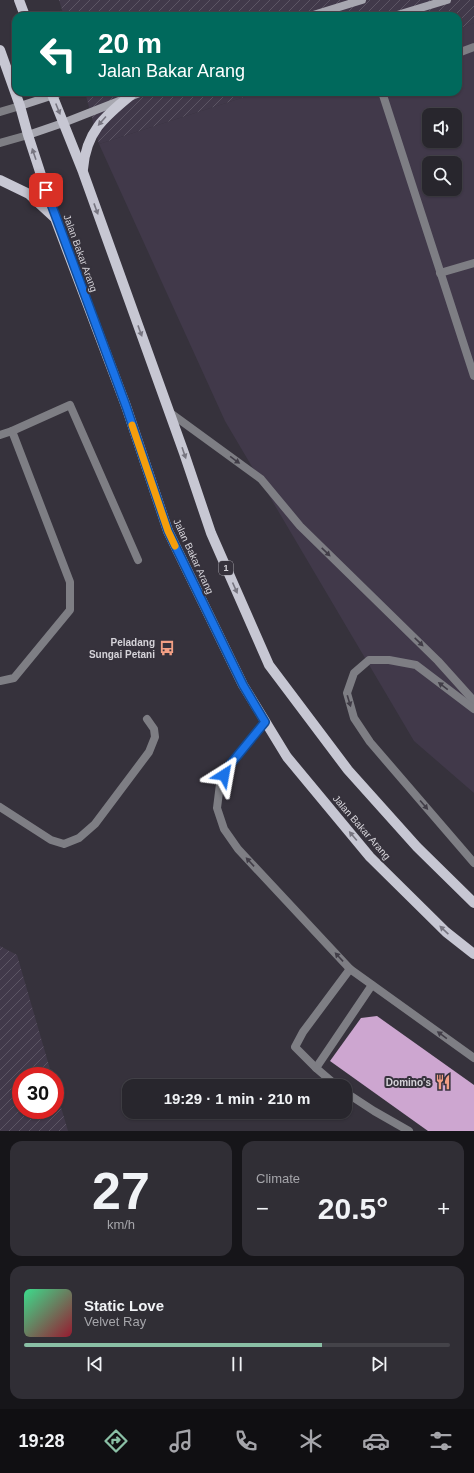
<!DOCTYPE html>
<html lang="en">
<head>
<meta charset="utf-8">
<style>
	:root { --surface:#28262d; --page:#302e35; --text:#f1f3f6; --muted:#a5a5aa; --line:#444349; --accent:#8abfa5 }
	body { margin:0; font-family:Arial,sans-serif; background:var(--page); color:var(--text); height:100vh; display:flex; flex-direction:column; font-size:15px; white-space:nowrap }
	* { box-sizing:border-box; margin:0 }
	p { font-size:13px; color:var(--muted) }
	.icon { flex:none; width:22px; height:22px; fill:none; stroke:currentColor; stroke-width:2; stroke-linecap:round; stroke-linejoin:round }
	.map { position:relative; height:1131px; overflow:hidden }
	.panel { display:flex; flex-direction:column; gap:10px; padding:10px; background:#161519; flex:1 }
	.panel>* { flex:none }
	.guide { position:absolute; left:12px; top:12px; width:450px; height:84px; border-radius:12px; box-shadow:0 1px 3px #0004,0 0 0 1px var(--line); background:#00695c; color:#fff; overflow:hidden }
	.tools { position:absolute; left:422px; top:108px; display:grid; gap:8px }
	.tools a { display:grid; place-items:center; width:40px; height:40px; border-radius:8px; background:var(--surface); box-shadow:0 1px 3px #0004,0 0 0 1px var(--line); font-size:20px }
	.speed { position:absolute; left:12px; top:1067px; display:flex; gap:8px; font-size:20px; font-weight:700; text-align:center }
	.speed>* { display:grid; place-content:center; width:52px; height:52px; border-radius:50%; background:var(--surface); box-shadow:0 1px 3px #0004,0 0 0 1px var(--line); line-height:1 }
	.speed .limit { border:6px solid #d22; background:#fff; color:#111 }
	.pin { position:absolute; display:grid; place-items:center; width:34px; height:34px; color:#fff; margin:-17px; border-radius:8px; box-shadow:0 2px 6px #0006 }
	.me { position:absolute; width:44px; margin:-22px; rotate:34deg; stroke-linejoin:round; filter:drop-shadow(0 0 3px #0008) }
	.turn { display:flex; align-items:center; gap:14px; height:84px; padding:0 20px; font-size:18px }
	.turn .icon { width:52px; height:52px; stroke-width:2.5 }
	.turn b { display:block; font-size:28px; line-height:34px }
	.big { font-size:30px; font-weight:800; line-height:1.1 }
	.panel .tile { flex:1; display:flex; flex-direction:column; justify-content:center; gap:6px; min-width:0; padding:0 14px; border-radius:12px; background:var(--page) }
	.panel .dial { align-items:center; gap:0 }
	.dial b { font-size:52px; line-height:1 }
	.song { display:flex; align-items:center; gap:12px }
	.cover { width:48px; height:48px; border-radius:6px; background:linear-gradient(135deg,hsl(150 70% 55%),hsl(350 70% 35%)) }
	.played { height:4px; border-radius:2px; background:linear-gradient(90deg,var(--accent) 70%,var(--line) 70%) }
	.keys { display:flex; justify-content:space-around; direction:ltr }
	.heat { display:flex; justify-content:space-between; align-items:center; font-size:22px; direction:ltr }
	.panel .tiles { flex:1; display:grid; gap:10px; grid-template-columns:1fr 1fr }
	.tile:last-child { grid-column:span 2 }
	.trip { position:absolute; left:122px; top:1079px; width:230px; height:40px; border-radius:12px; background:var(--surface); box-shadow:0 1px 3px #0004,0 0 0 1px var(--line); font-weight:800; line-height:40px; text-align:center }
	.tab-bar { display:flex; height:64px; justify-content:space-around; align-items:center; background:#100f12; color:var(--muted) }
	.tab-bar .icon { width:28px; height:28px }
	.tab-bar .active { color:var(--accent) }
	.tab-bar b { font-size:18px; color:var(--text) }
	.map>svg:first-child { display:block }
	.built { fill:#41394a; fill-rule:evenodd }
	.industrial { fill:url(#industrial-furrows) }
	.building { fill:#cda6d0 }
	.lines { fill:none; stroke-linecap:round; stroke-linejoin:round }
	.service { stroke:#7e7e84; stroke-width:8 }
	.minor { stroke:#7e7e84; stroke-width:8 }
	.secondary { stroke:#a7a7b0; stroke-width:8 }
	.primary { stroke:#c7c7d3; stroke-width:10 }
	.oneway { fill:#777580 }
	.oneway2 { fill:#413d47 }
	.route-casing { stroke:#114b97; stroke-width:10 }
	.route { stroke:#1a73e8; stroke-width:7 }
	.slow { stroke:#f59e0b; stroke-width:7 }
	.labels { text-anchor:middle; stroke-width:4; stroke-linejoin:round; paint-order:stroke }
	.shield { fill:#36323c; stroke:#a5a3aa; stroke-width:1 }
	.shield-label { font-size:9px; font-weight:bold; fill:#d5d3d9 }
	.street-label { font-size:10px; fill:#d5d3d9; stroke:#36323c }
	.poi-label { font-size:10px; font-weight:bold; fill:#d5d3d9; stroke:#36323c; text-anchor:end }
</style>
</head>
<body>
<div class="map">
<svg width="474" height="1131" viewBox="0 0 474 1131">
	<defs>
		<pattern id="industrial-furrows" width="10" height="10" patternUnits="userSpaceOnUse"><rect width="10" height="10" fill="#41394a"/><path d="M-1 1l2-2M0 10L10 0M9 11l2-2" fill="none" stroke="#5c5564"/></pattern>
	</defs>
	<rect width="100%" height="100%" fill="#36323c"/>
	<path class="built" d="M474,23V793L414,741L225,421L99,144L260,92H458V29ZM429,115H455V141H429ZM429,163H455V189H429Z"/>
	<g class="industrial">
		<path d="M59,0H474V23L458,29V16H64Z"/>
		<path d="M85,92H260L99,144Z"/>
		<path d="M0,946L17,955L52,1076H21V1110H55V1087L68,1131H0Z"/>
	</g>
	<path class="building" d="M377,1016L474,1085V1131H428L330,1061L361,1018Z"/>
	<g class="lines">
		<g class="service">
			<path d="M169,412L261,479L300,526L438,661L474,701"/>
			<path d="M12,431L70,405L138,560"/>
			<path d="M0,435L12,431L70,582V610L14,678L0,681"/>
			<path d="M474,709L416,665L389,660H369L354,673L347,693L354,718L370,742L474,863"/>
			<path d="M0,807L51,840L64,844L79,838L95,824L149,752L155,737L154,729L147,719"/>
			<path d="M316,1068L372,985"/>
			<path d="M337,1086L316,1068L295,1047L303,1032L350,969"/>
			<path d="M345,1092L374,1111L409,1131"/>
		</g>
		<g class="minor">
			<path d="M458,53L474,47"/>
			<path d="M382,92L474,376"/>
			<path d="M0,112L20,106"/>
			<path d="M0,143L28,135"/>
			<path d="M440,273L474,263"/>
			<path d="M265,722L229,766L220,784L217,808L224,829L238,849L350,969L474,1058"/>
		</g>
		<g class="secondary">
			<path d="M310,16L362,0"/>
			<path d="M394,16L447,0"/>
			<path d="M20,106L63,92"/>
			<path d="M28,135L63,123L142,92"/>
		</g>
		<g class="primary">
			<path d="M19,0L25,16"/>
			<path d="M0,50L20,106L28,135L55,218L126,406L168,531L243,685L287,757L370,857L446,932L474,954"/>
			<path d="M51,92L83,172L184,453L211,533L269,665L348,770L417,847L474,903"/>
			<path d="M83,169C86,132 104,117 131,95"/>
			<path d="M0,180L29,194L55,218"/>
		</g>
	</g>
	<defs><path id="oneway-solid" d="M-6-.8H1V-3.2L6.5 0L1 3.2V.8H-6Z"/></defs>
	<g class="oneway">
		<use href="#oneway-solid" transform="translate(58 109) rotate(68)"/>
		<use href="#oneway-solid" transform="translate(102 121) rotate(131)"/>
		<use href="#oneway-solid" transform="translate(34 154) rotate(-109)"/>
		<use href="#oneway-solid" transform="translate(96 209) rotate(70)"/>
		<use href="#oneway-solid" transform="translate(140 331) rotate(70)"/>
		<use href="#oneway-solid" transform="translate(184 453) rotate(71)"/>
		<use href="#oneway-solid" transform="translate(235 588) rotate(66)"/>
		<use href="#oneway-solid" transform="translate(353 836) rotate(-130)"/>
		<use href="#oneway-solid" transform="translate(444 930) rotate(-137)"/>
	</g>
	<g class="oneway2">
		<use href="#oneway-solid" transform="translate(235 460) rotate(36)"/>
		<use href="#oneway-solid" transform="translate(326 552) rotate(44)"/>
		<use href="#oneway-solid" transform="translate(419 642) rotate(44)"/>
		<use href="#oneway-solid" transform="translate(443 686) rotate(-143)"/>
		<use href="#oneway-solid" transform="translate(349 701) rotate(73)"/>
		<use href="#oneway-solid" transform="translate(424 805) rotate(49)"/>
		<use href="#oneway-solid" transform="translate(250 862) rotate(-133)"/>
		<use href="#oneway-solid" transform="translate(339 957) rotate(-133)"/>
		<use href="#oneway-solid" transform="translate(442 1035) rotate(-144)"/>
	</g>
	<g class="lines">
		<defs>
			<path id="route" d="M46,190L126,406L168,531L243,685L265,722L229,766L224,775"/>
		</defs>
		<use href="#route" class="route-casing"/>
		<use href="#route" class="route"/>
		<path class="slow" d="M132,425L168,531L175,546"/>
	</g>
	<defs>
		<symbol id="bus-bare" viewBox="-9 -9 18 18"><path d="M-5-6H5V4H4V6H2V4H-2V6H-4V4H-5ZM-3.5-4V0h7V-4ZM-3.5 1.2v1.5H-2V1.2ZM2 1.2v1.5H3.5V1.2Z" fill="#f39f84" stroke="#36323c" stroke-width="2.5" paint-order="stroke"/></symbol>
		<symbol id="restaurant-bare" viewBox="-9 -9 18 18"><path d="M-5-6h1v4h1v-4h1v4h1v-4h1v5L-1.5 .5V6h-2V.5L-5-1ZM5-6V6H3V1.5H1.5Q1.5-4 5-6Z" fill="#f39f84" stroke="#36323c" stroke-width="2.5" paint-order="stroke"/></symbol>
	</defs>
	<g fill-rule="evenodd">
		<use href="#bus-bare" x="156" y="637" width="22" height="22"/>
		<use href="#restaurant-bare" x="432" y="1071" width="22" height="22"/>
	</g>
	<g class="labels">
		<rect class="shield" x="219" y="561" width="14" height="14" rx="3"/>
		<g class="shield-label">
			<text x="226" y="571">1</text>
		</g>
		<g class="street-label">
			<text transform="translate(81 253) rotate(70)" y="4">Jalan Bakar Arang</text>
			<text transform="translate(194 556) rotate(65)" y="4">Jalan Bakar Arang</text>
			<text transform="translate(362 827) rotate(49)" y="4">Jalan Bakar Arang</text>
		</g>
		<g class="poi-label">
			<text x="155" y="646">Peladang<tspan x="155" dy="12">Sungai Petani</tspan></text>
			<text x="431" y="1086">Domino's</text>
		</g>
	</g>
</svg>
<div class="tools">
<a><svg class="icon" aria-label="sound" viewBox="0 0 24 24"><path d="M4 9h4l5-4v14l-5-4H4zM17 9q2 3 0 6"/></svg></a>
<a><svg class="icon" aria-label="search" viewBox="0 0 24 24"><circle cx="10" cy="10" r="6"/><path d="M15 15l6 6"/></svg></a>
</div>
<div class="speed"><div class="limit">30</div></div>
<div class="pin" style="left:46px;top:190px;background:#d93025"><svg class="icon" aria-label="arrive" viewBox="0 0 24 24"><path d="M6 21V4h12l-3 4 3 4H6"/></svg></div>
<svg class="me" style="left:224px;top:775px" viewBox="-20 -20 40 40"><path d="M0-17L14 15 0 8-14 15z" fill="#1a73e8" stroke="#fff" stroke-width="4"/></svg>
<div class="trip">19:29 · 1 min · 210 m</div>
<div class="guide">
<div class="turn"><svg class="icon" aria-label="left" viewBox="0 0 24 24"><path d="M17 20v-9H6M10 6l-5 5 5 5"/></svg><div><b>20 m</b>Jalan Bakar Arang</div></div>
</div>
</div>
<section class="panel">
<div class="tiles">
<div class="tile dial"><b>27</b><p>km/h</p></div>
<div class="tile"><p>Climate</p>
<div class="heat"><a>−</a><b class="big">20.5°</b><a>+</a></div>
</div>
<div class="tile">
<div class="song"><i class="cover"></i><div><b>Static Love</b><p>Velvet Ray</p></div></div>
<div class="played"></div>
<div class="keys"><svg class="icon" aria-label="previous" viewBox="0 0 24 24"><path d="M18 5L8 12l10 7zM5 5v14"/></svg><svg class="icon" aria-label="pause" viewBox="0 0 24 24"><path d="M8 5v14M16 5v14"/></svg><svg class="icon" aria-label="next" viewBox="0 0 24 24"><path d="M6 5l10 7-10 7zM19 5v14"/></svg></div>
</div>
</div>
</section>
<nav class="tab-bar">
<b>19:28</b>
<svg class="icon active" aria-label="directions" viewBox="0 0 24 24"><path d="M12 3l9 9-9 9-9-9zM9 14v-3h6M13 9l2 2-2 2"/></svg>
<svg class="icon" aria-label="music" viewBox="0 0 24 24"><path d="M9 18V5l10-2v13"/><circle cx="6" cy="18" r="3"/><circle cx="16" cy="16" r="3"/></svg>
<svg class="icon" aria-label="phone" viewBox="0 0 24 24"><path d="M5 4h4l2 5-3 2q2 4 5 5l2-3 5 2v4C11 20 4 13 5 4z"/></svg>
<svg class="icon" aria-label="climate" viewBox="0 0 24 24"><path d="M12 3v18M4 7l16 10M4 17L20 7"/></svg>
<svg class="icon" aria-label="car" viewBox="0 0 24 24"><path d="M5 17H2v-5l4-1 3-4h7l3 4 3 1v5h-3M9 17h6M6 11h13"/><circle cx="7" cy="17" r="2"/><circle cx="17" cy="17" r="2"/></svg>
<svg class="icon" aria-label="filters" viewBox="0 0 24 24"><path d="M4 7h16M4 17h16"/><circle cx="9" cy="7" r="2"/><circle cx="15" cy="17" r="2"/></svg>
</nav>
</body>
</html>
